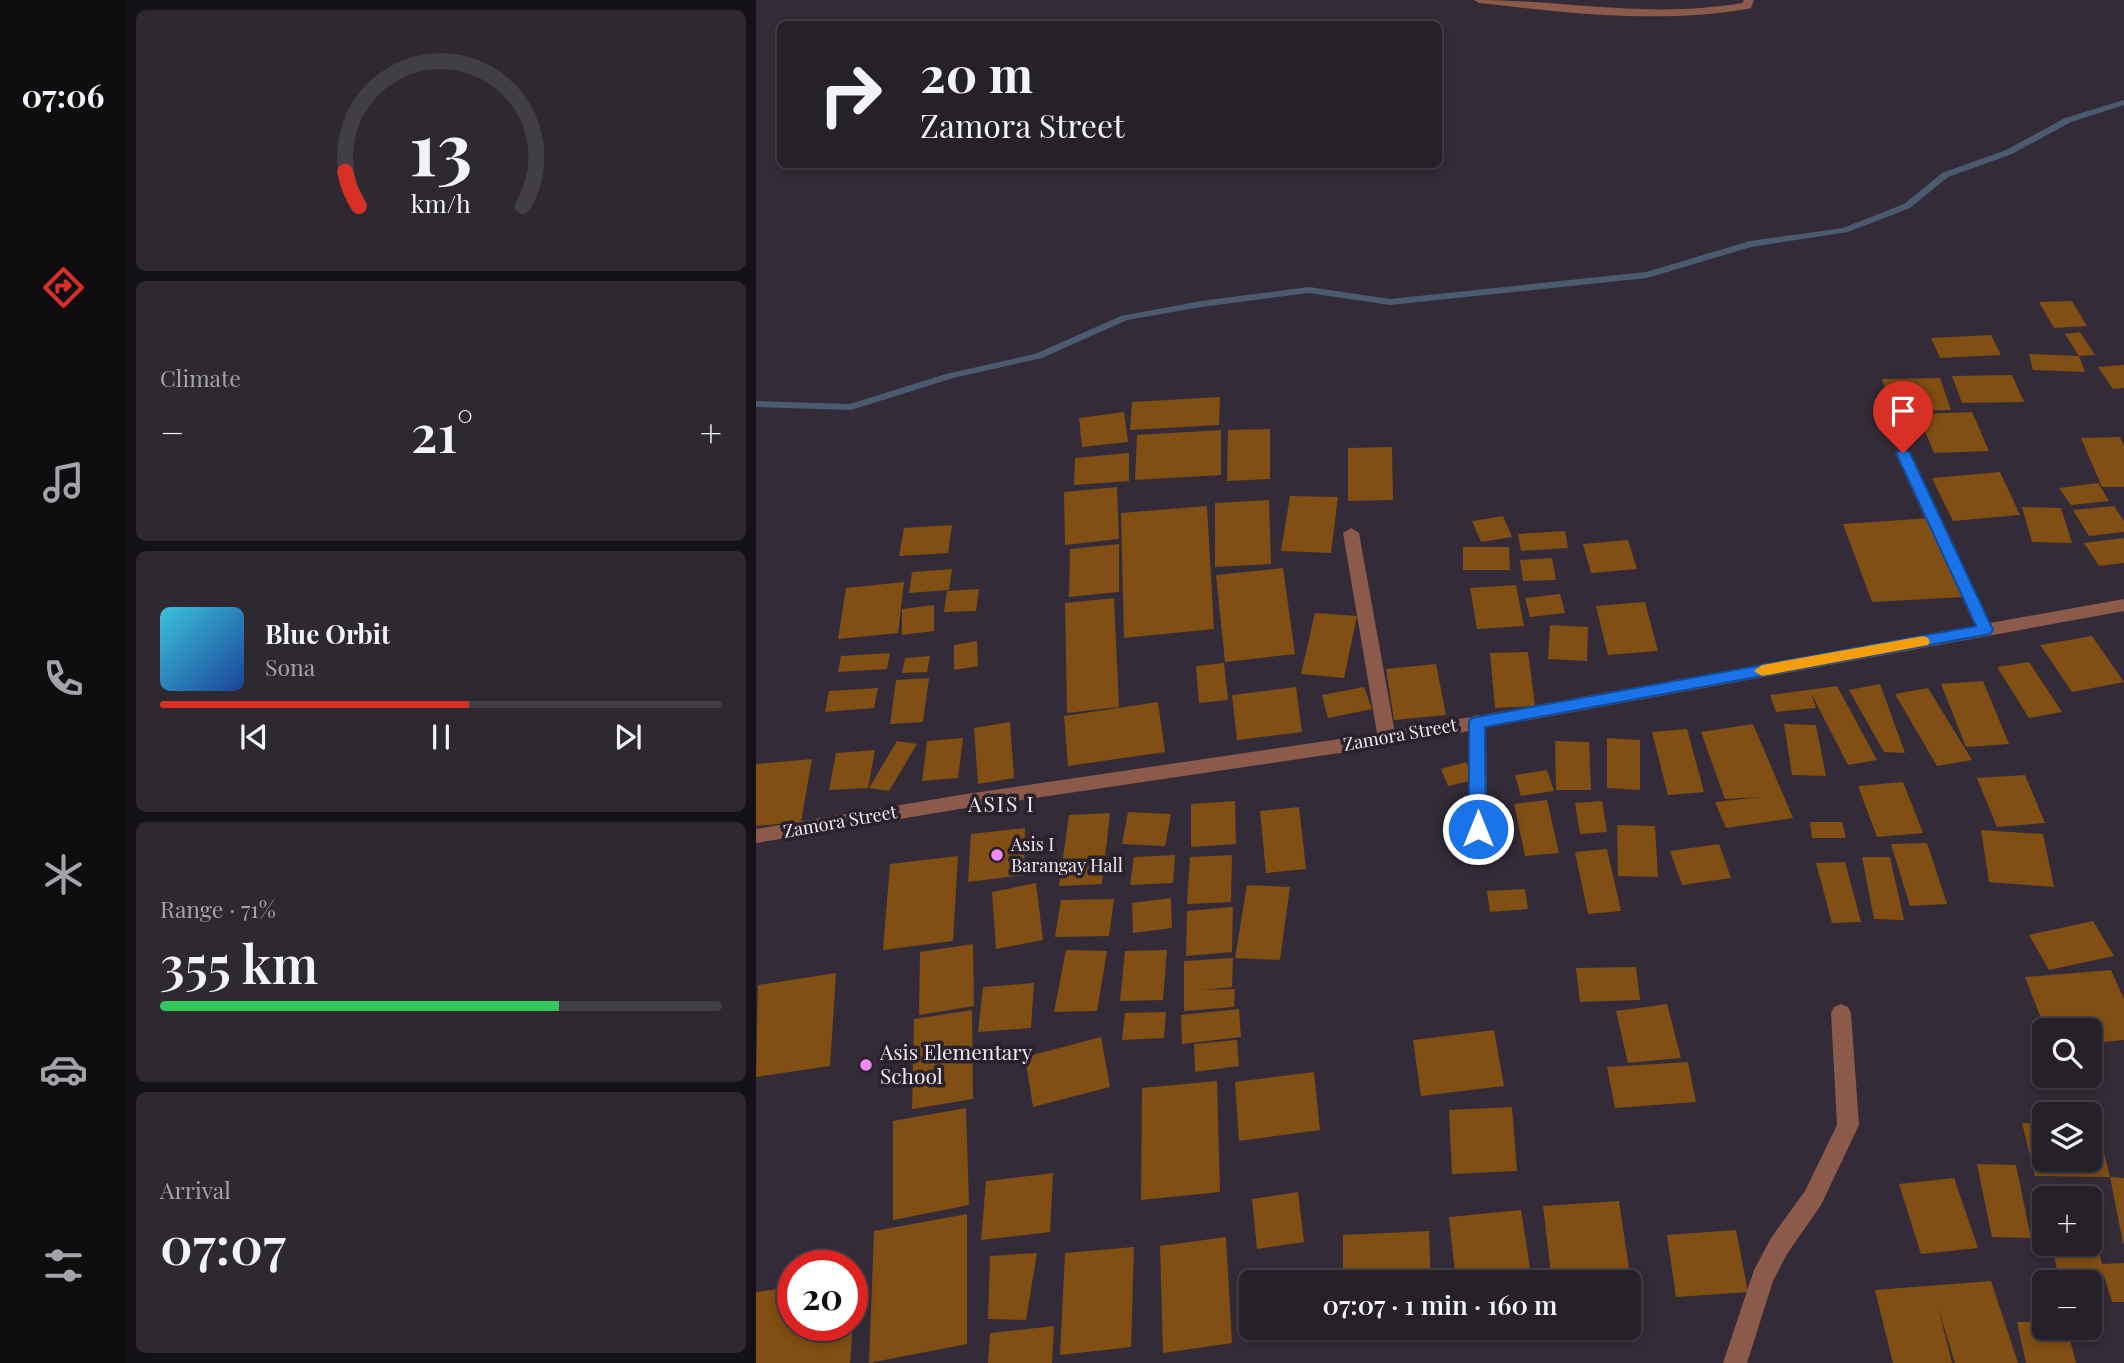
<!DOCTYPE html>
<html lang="en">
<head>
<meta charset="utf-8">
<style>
	:root { --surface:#262029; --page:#2e2831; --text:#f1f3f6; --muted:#a4a3a8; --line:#423e46; --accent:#d93025 }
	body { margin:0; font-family:"Playfair Display",serif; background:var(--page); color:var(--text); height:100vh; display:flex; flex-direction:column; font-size:26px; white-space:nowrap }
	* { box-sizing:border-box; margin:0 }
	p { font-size:23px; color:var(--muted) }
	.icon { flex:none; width:38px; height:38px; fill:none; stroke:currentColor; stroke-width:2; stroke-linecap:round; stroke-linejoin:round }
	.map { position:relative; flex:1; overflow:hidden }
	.drawer { display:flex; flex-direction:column; gap:10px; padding:10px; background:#151217; width:630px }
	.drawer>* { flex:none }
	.guide { position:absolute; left:21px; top:21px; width:665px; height:147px; border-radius:10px; box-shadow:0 4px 10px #0003,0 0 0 2px var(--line); background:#262029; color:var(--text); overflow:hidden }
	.tools { position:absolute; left:1276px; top:1018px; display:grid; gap:14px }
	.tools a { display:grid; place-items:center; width:70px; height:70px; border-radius:10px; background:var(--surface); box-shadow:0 4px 10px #0003,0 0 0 2px var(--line); font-size:35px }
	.speed { position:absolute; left:21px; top:1250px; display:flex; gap:14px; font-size:35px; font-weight:700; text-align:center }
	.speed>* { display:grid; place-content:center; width:91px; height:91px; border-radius:50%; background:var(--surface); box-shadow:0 4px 10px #0003,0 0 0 2px var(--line); line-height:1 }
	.speed .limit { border:10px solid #d22; background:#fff; color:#111 }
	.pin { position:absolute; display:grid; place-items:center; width:60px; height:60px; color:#fff; margin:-72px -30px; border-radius:50% 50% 50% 0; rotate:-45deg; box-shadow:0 0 7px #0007 }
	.pin .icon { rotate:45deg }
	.me { position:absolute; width:77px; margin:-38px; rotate:0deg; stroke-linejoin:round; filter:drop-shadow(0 0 5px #0008) }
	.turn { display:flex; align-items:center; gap:24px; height:147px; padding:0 28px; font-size:32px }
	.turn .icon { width:91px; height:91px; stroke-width:2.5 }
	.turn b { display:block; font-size:49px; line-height:60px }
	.big { font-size:52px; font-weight:600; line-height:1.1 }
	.drawer .widget { flex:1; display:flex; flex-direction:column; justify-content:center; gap:10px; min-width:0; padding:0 24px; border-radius:10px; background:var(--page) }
	.drawer .dial { align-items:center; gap:0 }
	.dial svg { height:182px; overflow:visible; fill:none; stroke:var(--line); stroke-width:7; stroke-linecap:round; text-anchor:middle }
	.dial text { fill:var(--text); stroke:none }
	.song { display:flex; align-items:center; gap:21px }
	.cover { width:84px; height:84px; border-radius:10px; background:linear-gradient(135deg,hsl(190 70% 55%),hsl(220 70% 35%)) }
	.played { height:7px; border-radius:4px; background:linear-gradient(90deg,var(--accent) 55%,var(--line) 55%) }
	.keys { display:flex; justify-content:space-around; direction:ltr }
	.heat { display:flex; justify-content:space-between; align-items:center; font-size:38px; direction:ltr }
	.charge { height:10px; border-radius:5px; background:linear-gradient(90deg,#34c759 71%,var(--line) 0) }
	.trip { position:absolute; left:483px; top:1270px; width:402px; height:70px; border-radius:10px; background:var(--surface); box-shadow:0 4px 10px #0003,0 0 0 2px var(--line); font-weight:600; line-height:70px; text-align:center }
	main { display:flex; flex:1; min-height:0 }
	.menu { display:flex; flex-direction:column; width:126px; justify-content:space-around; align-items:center; background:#0f0d10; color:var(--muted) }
	.menu .icon { width:49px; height:49px }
	.menu .current { color:var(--accent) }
	.menu b { font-size:32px; color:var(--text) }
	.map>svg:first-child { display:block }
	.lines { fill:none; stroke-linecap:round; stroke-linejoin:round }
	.stream { fill:#4b5b6f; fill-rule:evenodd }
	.building { fill:#814e13 }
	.service { fill:#8c5a4b; fill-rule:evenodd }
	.minor { fill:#8c5a4b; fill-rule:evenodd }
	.route { fill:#1a73e8; stroke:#114b97; stroke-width:2 }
	.slow { fill:#f59e0b }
	.poi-dot { fill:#f28af3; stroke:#29212c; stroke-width:2.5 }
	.labels { text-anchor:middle; stroke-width:7; stroke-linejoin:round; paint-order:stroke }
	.street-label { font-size:18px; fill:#eee9f0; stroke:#29212c }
	.poi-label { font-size:18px; fill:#eee9f0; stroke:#29212c; text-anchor:start }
	.quarter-label { font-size:21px; letter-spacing:2px; fill:#eee9f0; stroke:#29212c }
	.near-poi-label { font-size:21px; fill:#eee9f0; stroke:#29212c; text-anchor:start }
</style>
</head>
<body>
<main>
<nav class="menu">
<b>07:06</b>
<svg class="icon current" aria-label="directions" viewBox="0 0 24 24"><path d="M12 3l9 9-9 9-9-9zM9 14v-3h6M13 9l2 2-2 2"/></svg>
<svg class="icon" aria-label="music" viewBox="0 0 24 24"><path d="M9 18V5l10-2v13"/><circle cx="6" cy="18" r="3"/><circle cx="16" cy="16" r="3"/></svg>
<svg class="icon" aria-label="phone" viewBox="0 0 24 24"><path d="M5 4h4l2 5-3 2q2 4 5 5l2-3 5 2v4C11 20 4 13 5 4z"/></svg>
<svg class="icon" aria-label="climate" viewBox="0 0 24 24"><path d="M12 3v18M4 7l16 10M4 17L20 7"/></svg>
<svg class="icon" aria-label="car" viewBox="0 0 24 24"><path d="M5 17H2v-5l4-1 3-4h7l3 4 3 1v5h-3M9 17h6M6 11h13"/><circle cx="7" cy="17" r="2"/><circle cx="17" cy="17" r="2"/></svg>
<svg class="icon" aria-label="filters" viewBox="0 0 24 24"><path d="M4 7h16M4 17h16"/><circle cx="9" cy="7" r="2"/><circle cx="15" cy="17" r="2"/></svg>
</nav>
<section class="drawer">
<div class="widget dial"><svg viewBox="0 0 100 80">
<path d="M14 69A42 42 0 1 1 86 69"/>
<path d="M14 69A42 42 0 0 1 8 54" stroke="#d93025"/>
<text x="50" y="56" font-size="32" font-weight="700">13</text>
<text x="50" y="72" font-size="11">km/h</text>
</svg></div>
<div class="widget"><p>Climate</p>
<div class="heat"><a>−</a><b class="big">21°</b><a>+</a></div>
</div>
<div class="widget">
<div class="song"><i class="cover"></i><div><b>Blue Orbit</b><p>Sona</p></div></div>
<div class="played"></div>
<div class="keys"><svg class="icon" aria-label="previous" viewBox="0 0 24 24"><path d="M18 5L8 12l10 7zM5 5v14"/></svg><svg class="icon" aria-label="pause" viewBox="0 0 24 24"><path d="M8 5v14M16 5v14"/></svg><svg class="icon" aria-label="next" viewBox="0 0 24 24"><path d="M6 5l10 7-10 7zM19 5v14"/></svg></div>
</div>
<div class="widget"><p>Range · 71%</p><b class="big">355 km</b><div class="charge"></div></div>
<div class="widget"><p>Arrival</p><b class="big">07:07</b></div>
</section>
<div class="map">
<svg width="1368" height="1363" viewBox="0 0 1368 1363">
	<rect width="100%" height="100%" fill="#332b37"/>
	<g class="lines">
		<path class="stream" d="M1368,100V105L1315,122L1256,154L1192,177L1154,208L1092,232L995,247L891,278L634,305L553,293L445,307L371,320L286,358L197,378L95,410L0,407V401L94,404L190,374L279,354L365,316L445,301L553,287L634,299L890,272L994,241L1087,228L1148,204L1186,173L1250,150L1309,118Z"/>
	</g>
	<g class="building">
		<path d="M1316,301L1331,326L1298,328L1283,302Z"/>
		<path d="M1324,332L1339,355L1323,356L1309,334Z"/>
		<path d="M1235,335L1245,355L1184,358L1175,338Z"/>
		<path d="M1273,354L1323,356L1329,372L1277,370Z"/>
		<path d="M1368,365V388L1357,389L1342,367Z"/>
		<path d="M1256,375L1268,402L1206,403L1196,376Z"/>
		<path d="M1184,378L1195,410L1136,411L1126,379Z"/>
		<path d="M464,397L463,425L374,430L376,402Z"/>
		<path d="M368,412L372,442L326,447L323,418Z"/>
		<path d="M1216,412L1233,451L1178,453L1162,414Z"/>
		<path d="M514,429V479L471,481L472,430Z"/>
		<path d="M465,430V475L379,480L381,435Z"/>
		<path d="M1364,437L1368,446V487H1346L1325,438Z"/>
		<path d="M636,447L637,500L592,501V448Z"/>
		<path d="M373,453V481L318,485L319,458Z"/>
		<path d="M1244,472L1264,515L1197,521L1176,478Z"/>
		<path d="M1342,483L1353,501L1315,505L1303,488Z"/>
		<path d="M361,487L363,539L309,545L308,492Z"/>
		<path d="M534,496L582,497L575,553L525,551Z"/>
		<path d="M513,500L515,564L459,567V503Z"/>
		<path d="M451,506L458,629L368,638L365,513Z"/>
		<path d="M1358,506L1368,521V532L1333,536L1317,510Z"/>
		<path d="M1266,507L1305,508L1316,543L1276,542Z"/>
		<path d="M747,516L756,537L725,542L716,521Z"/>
		<path d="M1175,518L1208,597L1116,602L1087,524Z"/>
		<path d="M196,525L192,553L143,556L148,528Z"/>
		<path d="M809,531L812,548L765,551L762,534Z"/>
		<path d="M1368,538V563L1343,566L1328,543Z"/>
		<path d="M872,540L881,569L835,573L827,544Z"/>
		<path d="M363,544V592L313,597L314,549Z"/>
		<path d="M707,547H753L754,570H707Z"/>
		<path d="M796,558L800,580L767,581L764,560Z"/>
		<path d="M527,568L539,654L469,662L460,575Z"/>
		<path d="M196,569L193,590L153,593L156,572Z"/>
		<path d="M148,582L142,633L82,639L90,588Z"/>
		<path d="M760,585L768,626L721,629L714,588Z"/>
		<path d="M223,589L220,611L188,612L191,591Z"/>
		<path d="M804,594L809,613L774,617L769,598Z"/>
		<path d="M358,598L363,707L311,713L309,603Z"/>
		<path d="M889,602L902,651L852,655L840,606Z"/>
		<path d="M178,605V631L146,635V609Z"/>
		<path d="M559,613L601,616L588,678L545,674Z"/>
		<path d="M794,625L832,627L831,661L792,659Z"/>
		<path d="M1336,636L1368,682L1316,692L1284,645Z"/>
		<path d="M221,641L222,666L198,670V645Z"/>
		<path d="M772,652L779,706L739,708L734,653Z"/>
		<path d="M134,653L131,669L82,672L85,656Z"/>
		<path d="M174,656L171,672L146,673L149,658Z"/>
		<path d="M1273,662L1306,712L1273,718L1241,667Z"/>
		<path d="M468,663L472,700L443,703L440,666Z"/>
		<path d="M680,664L690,715L638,720L630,669Z"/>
		<path d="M173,678L167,722L134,724L140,680Z"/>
		<path d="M1227,681L1253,744L1210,747L1185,684Z"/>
		<path d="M1124,684L1149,753L1128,752L1093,690Z"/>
		<path d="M1081,686L1121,760L1092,765L1055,693L1060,708L1020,712L1014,695Z"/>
		<path d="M540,687L546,732L481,740L476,695Z"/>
		<path d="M608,687L616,709L572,718L566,695Z"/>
		<path d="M122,688L118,708L69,712L73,691Z"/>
		<path d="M1172,688L1216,760L1181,766L1139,694Z"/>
		<path d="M402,702L409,752L312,766L308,716Z"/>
		<path d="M254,722L258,778L222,784L218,728Z"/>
		<path d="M997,724L1037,818L970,828L959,802L1005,797L969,799L945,732Z"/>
		<path d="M1028,724L1060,725L1070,776L1036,775Z"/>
		<path d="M931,729L948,792L912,795L896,732Z"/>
		<path d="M207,738L202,778L166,781L171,741Z"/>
		<path d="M851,738L884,740V790L851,788Z"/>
		<path d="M141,741L161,744L133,791L113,788Z"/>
		<path d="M799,741L833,742L835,790H800Z"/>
		<path d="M119,750L112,788L73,790L80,753Z"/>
		<path d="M56,759L45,822L0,826V764Z"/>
		<path d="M710,762L718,780L692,786L685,769Z"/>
		<path d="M791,770L798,791L765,796L759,775Z"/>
		<path d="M1269,775L1289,823L1241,827L1221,778Z"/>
		<path d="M1147,782L1167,833L1121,837L1102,786Z"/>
		<path d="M791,800L803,853L769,856L758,804Z"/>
		<path d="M479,801L480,844L435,847V804Z"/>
		<path d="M846,801L851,832L824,834L819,803Z"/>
		<path d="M543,807L550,869L510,873L504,811Z"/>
		<path d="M372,812L415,814L409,846L366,844Z"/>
		<path d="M354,813L346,884L303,886L313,815Z"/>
		<path d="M1054,822H1086L1090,838H1056Z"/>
		<path d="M861,825L899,826L902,877L862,876Z"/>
		<path d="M269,828L268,875L212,882L215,834Z"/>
		<path d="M1225,830L1287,834L1298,887L1233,882Z"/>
		<path d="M1171,843L1191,904L1154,906L1135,844Z"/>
		<path d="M963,844L975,878L926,885L914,851Z"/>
		<path d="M851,849L865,911L832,914L819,852Z"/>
		<path d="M419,855L417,883L374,885L378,857Z"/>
		<path d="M476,855L475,902L431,904L434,857Z"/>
		<path d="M202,856L197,941L127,950L134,864Z"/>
		<path d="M1106,857H1134L1148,920L1118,919Z"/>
		<path d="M1089,862L1105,922L1076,923L1060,863Z"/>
		<path d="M280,883L287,940L240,949L236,892Z"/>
		<path d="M491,885L534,887L524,960L479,958Z"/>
		<path d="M769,889L772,909L734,912L731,891Z"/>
		<path d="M415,898L416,928L377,933L376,903Z"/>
		<path d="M358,899L353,936L299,937L305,900Z"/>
		<path d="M477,907L476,952L430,956L431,911Z"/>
		<path d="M1337,921L1358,956L1293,970L1273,935Z"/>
		<path d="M217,944L218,1006L163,1015L164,952Z"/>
		<path d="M310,950L351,951L341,1011L298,1012Z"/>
		<path d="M411,950L407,1000L364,1001L369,951Z"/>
		<path d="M477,958L476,987L446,990L479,989L478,1007L428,1011V961Z"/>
		<path d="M880,967L884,1000L824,1002L820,968Z"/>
		<path d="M1355,970L1368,999V1040L1334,1043V1031H1290L1269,977Z"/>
		<path d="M80,973L74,1066L0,1077L2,985Z"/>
		<path d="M278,983L275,1028L222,1032L227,987Z"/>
		<path d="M911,1004L925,1058L872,1063L860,1011Z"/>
		<path d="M483,1009L485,1037L426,1044L425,1015Z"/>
		<path d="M216,1010L217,1099L156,1109L158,1019Z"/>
		<path d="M410,1012L408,1038L366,1040L369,1013Z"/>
		<path d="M738,1030L748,1086L665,1096L657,1040Z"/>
		<path d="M345,1037L354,1087L277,1107L269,1057Z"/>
		<path d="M481,1040L483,1066L439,1072L438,1044Z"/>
		<path d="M932,1062L940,1102L859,1108L851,1067Z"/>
		<path d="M558,1072L564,1130L483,1141L479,1082Z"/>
		<path d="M461,1081L464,1192L385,1200L386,1088Z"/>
		<path d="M756,1107L761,1171L696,1174L693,1110Z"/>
		<path d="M210,1108L213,1205L137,1220V1121Z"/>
		<path d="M1266,1123L1288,1124V1160H1334V1125H1341L1354,1177L1279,1176Z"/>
		<path d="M1221,1164L1260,1165L1275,1238L1236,1237Z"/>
		<path d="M297,1173L294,1232L225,1240L230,1181Z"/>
		<path d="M1354,1177L1368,1178V1243H1367Z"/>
		<path d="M1198,1178L1222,1248L1165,1254L1143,1184Z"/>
		<path d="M542,1192L548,1242L501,1249L496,1199Z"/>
		<path d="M1285,1194L1331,1196L1332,1199H1286Z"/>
		<path d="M863,1201L877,1296H873V1283H796L787,1206Z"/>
		<path d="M765,1210L776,1281L700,1283L693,1217Z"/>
		<path d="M1334,1211L1346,1264L1368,1263V1302H1356L1348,1276L1302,1274L1296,1244H1334Z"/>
		<path d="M211,1214V1344L113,1363L118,1231Z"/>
		<path d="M980,1230L992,1292L920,1297L911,1235Z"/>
		<path d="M673,1231L675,1283H587V1235Z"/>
		<path d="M470,1237L476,1343L407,1353L404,1246Z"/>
		<path d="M378,1247L375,1347L304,1355L309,1253Z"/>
		<path d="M281,1253L270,1320L232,1319L234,1256Z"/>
		<path d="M563,1268L564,1283H515L514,1276Z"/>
		<path d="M96,1278H102L98,1317H96Z"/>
		<path d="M1235,1281L1262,1363H1199L1182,1307L1196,1363H1137L1119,1290Z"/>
		<path d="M37,1287V1325H97L94,1363H0V1292Z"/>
		<path d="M1261,1322H1288V1328H1311L1320,1363H1270Z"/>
		<path d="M298,1326L296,1363H232L234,1333Z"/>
	</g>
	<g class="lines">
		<g class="service">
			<path d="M595,528L603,533L640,739L637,744H625L622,739L587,533Z"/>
			<path d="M721,715L727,717L730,722L731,829L729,834L722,836L715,834L713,829L712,722L715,717Z"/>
		</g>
		<g class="minor">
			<path d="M718,0C811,0 891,19 986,3L988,0H998L995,8L991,9C901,24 813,13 723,3Z"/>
			<path d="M1147,448L1155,453L1234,623L1368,599V611L631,746L204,809L0,843V829L204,795L631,732L1219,626L1139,453Z"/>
			<path d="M1085,1004L1092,1007L1095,1013L1103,1125L1065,1205L1031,1254L1017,1281L991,1363H967L998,1270L1015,1238L1049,1191L1081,1125L1075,1013L1078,1007Z"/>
		</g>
	</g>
	<path class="route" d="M1147,449L1154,453L1237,630L1234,634L729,727L730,829L728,834H715L713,829V722L715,718L1220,626L1140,453Z"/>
	<path class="slow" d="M1167,636L1172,638L1174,642L1172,645L1006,676L998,671L1006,665Z"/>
	<g class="poi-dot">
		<circle cx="241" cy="855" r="7"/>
		<circle cx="110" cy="1065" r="7"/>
	</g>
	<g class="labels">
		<g class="street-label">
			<text transform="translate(644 735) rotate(-10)" y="6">Zamora Street</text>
			<text transform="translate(84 822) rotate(-10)" y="6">Zamora Street</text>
		</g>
		<g class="poi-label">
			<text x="255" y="851">Asis I<tspan x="255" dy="21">Barangay Hall</tspan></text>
		</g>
		<g class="quarter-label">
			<text x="246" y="812">ASIS I</text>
		</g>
		<g class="near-poi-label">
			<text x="124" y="1060">Asis Elementary<tspan x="124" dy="24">School</tspan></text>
		</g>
	</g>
</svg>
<div class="tools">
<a><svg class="icon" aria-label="search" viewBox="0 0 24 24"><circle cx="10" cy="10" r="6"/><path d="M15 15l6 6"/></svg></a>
<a><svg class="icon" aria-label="layers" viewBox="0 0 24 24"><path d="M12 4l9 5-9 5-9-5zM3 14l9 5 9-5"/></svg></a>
<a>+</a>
<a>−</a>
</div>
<div class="speed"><div class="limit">20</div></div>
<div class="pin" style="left:1147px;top:453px;background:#d93025"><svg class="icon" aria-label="arrive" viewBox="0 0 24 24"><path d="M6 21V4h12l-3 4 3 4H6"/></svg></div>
<svg class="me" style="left:722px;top:829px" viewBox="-20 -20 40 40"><circle r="17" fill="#1a73e8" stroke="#fff" stroke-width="3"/><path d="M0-11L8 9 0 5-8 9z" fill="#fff"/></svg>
<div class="trip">07:07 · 1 min · 160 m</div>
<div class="guide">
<div class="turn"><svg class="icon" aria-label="right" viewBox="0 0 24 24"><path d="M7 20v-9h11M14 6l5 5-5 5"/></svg><div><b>20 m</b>Zamora Street</div></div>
</div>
</div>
</main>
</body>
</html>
